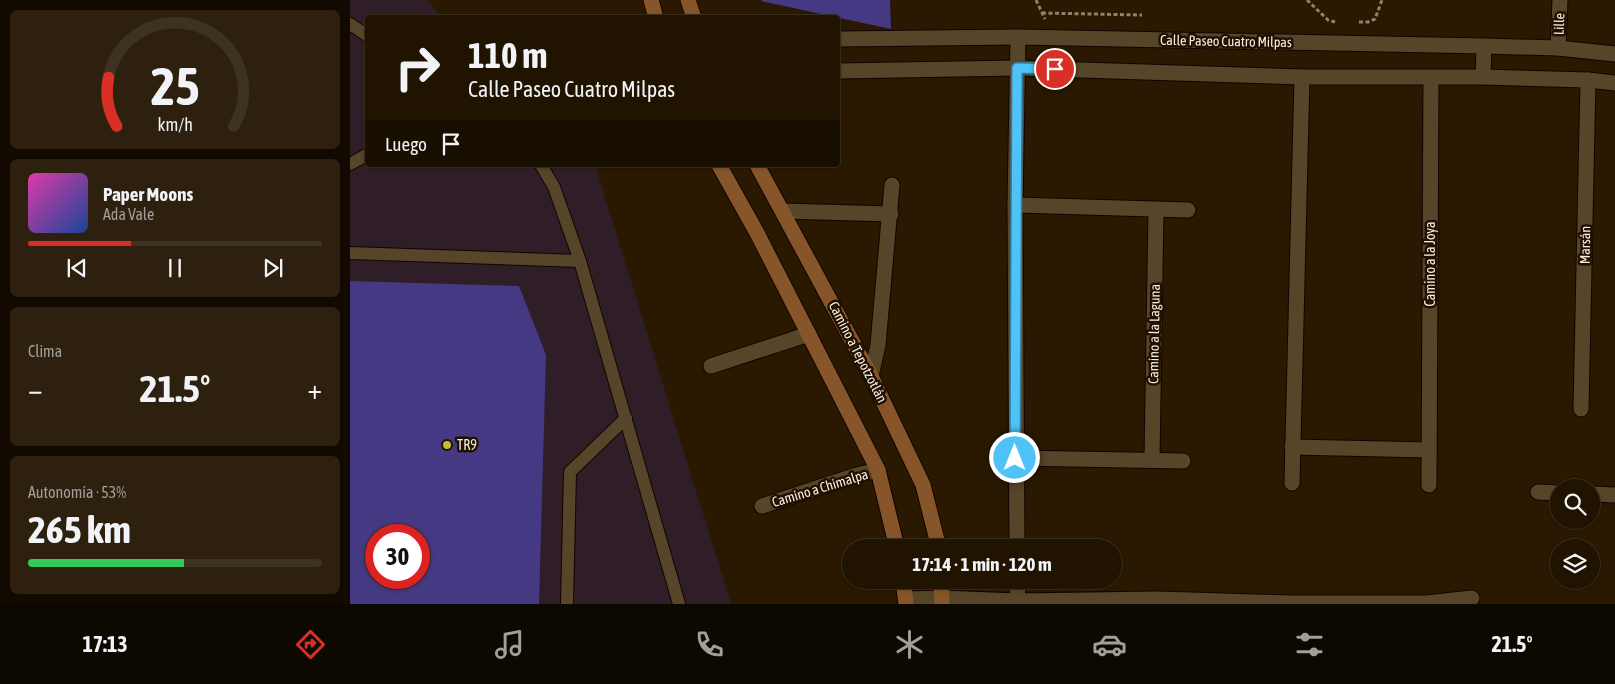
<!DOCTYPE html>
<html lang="es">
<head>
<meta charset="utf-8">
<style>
	:root { --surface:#201300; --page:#2d200f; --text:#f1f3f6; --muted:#a29e99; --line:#3d3222; --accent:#d93025 }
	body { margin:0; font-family:"Asap Condensed",sans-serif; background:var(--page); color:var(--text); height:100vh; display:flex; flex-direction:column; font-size:19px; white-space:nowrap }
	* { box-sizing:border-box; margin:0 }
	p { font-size:16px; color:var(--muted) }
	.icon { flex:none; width:28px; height:28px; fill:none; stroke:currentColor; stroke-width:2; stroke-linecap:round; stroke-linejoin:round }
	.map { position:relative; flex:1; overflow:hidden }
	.drawer { display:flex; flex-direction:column; gap:10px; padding:10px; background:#120a00; width:350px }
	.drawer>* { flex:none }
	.hud { position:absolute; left:15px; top:15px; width:475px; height:152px; border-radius:5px; box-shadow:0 1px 4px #0004,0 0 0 1px var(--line); background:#201300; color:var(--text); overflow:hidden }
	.controls { position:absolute; left:1200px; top:479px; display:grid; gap:10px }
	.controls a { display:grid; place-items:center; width:50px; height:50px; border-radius:50%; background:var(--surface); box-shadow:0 1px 4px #0004,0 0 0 1px var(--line); font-size:25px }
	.speed { position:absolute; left:15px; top:524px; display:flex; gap:10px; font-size:25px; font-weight:700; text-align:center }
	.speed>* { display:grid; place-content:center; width:65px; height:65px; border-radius:50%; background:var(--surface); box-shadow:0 1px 4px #0004,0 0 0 1px var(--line); line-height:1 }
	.speed .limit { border:8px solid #d22; background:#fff; color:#111 }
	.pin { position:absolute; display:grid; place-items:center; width:42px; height:42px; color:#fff; margin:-21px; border:2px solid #fff; border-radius:50%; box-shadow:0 1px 5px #0007 }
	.me { position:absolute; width:55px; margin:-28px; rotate:0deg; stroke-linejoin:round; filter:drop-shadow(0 0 4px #0008) }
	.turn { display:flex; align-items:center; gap:18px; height:105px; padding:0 20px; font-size:22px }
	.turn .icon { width:65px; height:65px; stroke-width:2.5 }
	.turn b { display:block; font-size:35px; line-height:42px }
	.then { display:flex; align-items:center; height:48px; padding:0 20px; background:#0003; gap:10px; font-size:19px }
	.big { font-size:38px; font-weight:700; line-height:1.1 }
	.drawer .widget { flex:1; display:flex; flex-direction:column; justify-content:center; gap:8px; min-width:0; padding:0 18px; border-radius:8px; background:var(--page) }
	.drawer .dial { align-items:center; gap:0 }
	.dial svg { height:130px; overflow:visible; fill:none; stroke:var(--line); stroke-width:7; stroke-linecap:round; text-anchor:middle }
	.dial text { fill:var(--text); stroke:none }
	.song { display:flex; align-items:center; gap:15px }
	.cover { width:60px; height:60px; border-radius:8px; background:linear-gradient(135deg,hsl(320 70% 55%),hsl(220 70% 35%)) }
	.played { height:5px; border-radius:2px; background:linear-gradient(90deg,var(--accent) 35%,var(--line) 35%) }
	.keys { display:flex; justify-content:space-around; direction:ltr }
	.heat { display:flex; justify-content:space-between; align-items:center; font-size:28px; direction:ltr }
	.charge { height:8px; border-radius:4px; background:linear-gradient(90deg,#34c759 53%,var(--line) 0) }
	.trip { position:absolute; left:492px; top:539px; width:280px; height:50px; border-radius:25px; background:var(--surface); box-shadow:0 1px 4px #0004,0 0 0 1px var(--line); font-weight:700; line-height:50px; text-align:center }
	.menu { display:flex; height:80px; justify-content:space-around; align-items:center; background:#0d0800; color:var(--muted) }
	.menu .icon { width:35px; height:35px }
	.menu .selected { color:var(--accent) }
	.menu b { font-size:22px; color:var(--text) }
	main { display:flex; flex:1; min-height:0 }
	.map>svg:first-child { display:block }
	.industrial { fill:#2f1e28; fill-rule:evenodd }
	.building { fill:#443982; fill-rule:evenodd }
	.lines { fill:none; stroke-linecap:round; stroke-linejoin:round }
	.service-casing { stroke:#120400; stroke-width:14 }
	.minor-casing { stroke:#120400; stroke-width:17 }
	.tertiary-casing { stroke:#120400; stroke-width:17 }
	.secondary-casing { stroke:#120400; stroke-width:17 }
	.path { stroke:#8f816d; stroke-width:3; stroke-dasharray:4 2.5; stroke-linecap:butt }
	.service { stroke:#574529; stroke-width:12 }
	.minor { stroke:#574529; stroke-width:15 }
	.tertiary { stroke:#574529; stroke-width:15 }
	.secondary { stroke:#86552a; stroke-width:15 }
	.route-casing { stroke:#337fa1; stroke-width:12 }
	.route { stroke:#4fc3f7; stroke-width:9 }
	.poi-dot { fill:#c8bb3b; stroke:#201000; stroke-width:2 }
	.labels { text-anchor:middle; stroke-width:5; stroke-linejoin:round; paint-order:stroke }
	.street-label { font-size:14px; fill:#faefdf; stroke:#201000 }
	.poi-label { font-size:14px; fill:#faefdf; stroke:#201000; text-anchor:start }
</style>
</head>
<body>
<main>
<section class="drawer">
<div class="widget dial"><svg viewBox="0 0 100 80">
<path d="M14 69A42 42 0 1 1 86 69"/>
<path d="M14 69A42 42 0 0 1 9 39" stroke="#d93025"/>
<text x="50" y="56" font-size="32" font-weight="700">25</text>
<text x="50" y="72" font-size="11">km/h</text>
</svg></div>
<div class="widget">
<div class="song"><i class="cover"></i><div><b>Paper Moons</b><p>Ada Vale</p></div></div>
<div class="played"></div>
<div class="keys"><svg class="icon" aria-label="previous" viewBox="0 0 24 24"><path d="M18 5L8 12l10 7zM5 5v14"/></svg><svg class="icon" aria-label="pause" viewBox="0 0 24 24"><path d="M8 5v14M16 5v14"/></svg><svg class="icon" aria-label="next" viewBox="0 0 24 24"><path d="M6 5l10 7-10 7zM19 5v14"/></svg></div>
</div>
<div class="widget"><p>Clima</p>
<div class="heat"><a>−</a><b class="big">21.5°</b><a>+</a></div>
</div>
<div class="widget"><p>Autonomía · 53%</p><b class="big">265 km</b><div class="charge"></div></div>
</section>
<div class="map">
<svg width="1265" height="604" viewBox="0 0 1265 604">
	<rect width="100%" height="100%" fill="#2a1900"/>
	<path class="industrial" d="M0,0H77L91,17L18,18V165H245L381,604H0ZM26,535H69V578H26Z"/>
	<g class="building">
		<path d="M412,0H540L541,29L411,1Z"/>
		<path d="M0,281L169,286L196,355L189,604H0ZM26,535H69V578H26Z"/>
	</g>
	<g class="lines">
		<defs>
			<g id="service">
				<path d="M0,24L18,36"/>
				<path d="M0,164L18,154"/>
				<path d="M191,165L204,187L230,261L329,604"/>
				<path d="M0,253L230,261"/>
				<path d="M217,604L220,472L276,418"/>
			</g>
			<g id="minor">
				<path d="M1208,48L1210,0"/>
				<path d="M665,205L838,210"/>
				<path d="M433,211L541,214"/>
				<path d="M361,366L459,334"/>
				<path d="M521,376L528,345L542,185"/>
				<path d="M1231,409L1238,80"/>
				<path d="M942,447L1079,450"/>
				<path d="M665,458L833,461"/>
				<path d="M802,459L806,209"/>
				<path d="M942,483L952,77"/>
				<path d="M1079,485L1081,77"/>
				<path d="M1188,492L1209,493"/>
				<path d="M1241,494L1265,495"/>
				<path d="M412,506L507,475L528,470"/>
				<path d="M667,548L665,205L668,37"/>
				<path d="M667,580L668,604"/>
				<path d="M592,598L668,601L807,599L941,603H1076L1122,598"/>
			</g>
			<g id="tertiary">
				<path d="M488,39L668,37L1134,46L1208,48L1265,54"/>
				<path d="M488,71L667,68L952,77H1133L1238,80L1265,83"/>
				<path d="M1133,77L1134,46"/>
				<path d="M556,599L592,598"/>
			</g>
			<g id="secondary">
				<path d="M301,0L306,18"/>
				<path d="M338,0L344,18"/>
				<path d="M369,165L407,233L528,470L547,548"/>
				<path d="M407,165L521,376L573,485L589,548"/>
				<path d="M553,580L556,604"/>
				<path d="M591,580L592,604"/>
			</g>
		</defs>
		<use href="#service" class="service-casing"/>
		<use href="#minor" class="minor-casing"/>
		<use href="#tertiary" class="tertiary-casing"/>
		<use href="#secondary" class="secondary-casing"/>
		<g class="path">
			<path d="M686,0L695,19"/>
			<path d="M957,0L978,20L985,22"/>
			<path d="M692,13L792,15"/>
			<path d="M1009,22H1018L1025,19L1032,0"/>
		</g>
		<use href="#service" class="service"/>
		<use href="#minor" class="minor"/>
		<use href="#tertiary" class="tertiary"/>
		<use href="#secondary" class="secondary"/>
	</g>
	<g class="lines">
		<defs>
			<path id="route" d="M665,458L667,68L705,69"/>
		</defs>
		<use href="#route" class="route-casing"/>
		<use href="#route" class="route"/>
	</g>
	<circle class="poi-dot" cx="97" cy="445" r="5"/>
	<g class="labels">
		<g class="street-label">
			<text transform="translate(1209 24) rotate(-88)" y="5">Lille</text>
			<text transform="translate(876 41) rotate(1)" y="5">Calle Paseo Cuatro Milpas</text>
			<text transform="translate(1235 245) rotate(-89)" y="5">Marsán</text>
			<text transform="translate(1080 264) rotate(-90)" y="5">Camino a la Joya</text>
			<text transform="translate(804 334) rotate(-89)" y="5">Camino a la Laguna</text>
			<text transform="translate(508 352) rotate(63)" y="5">Camino a Tepotzotlán</text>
			<text transform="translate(470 488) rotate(-17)" y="5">Camino a Chimalpa</text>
		</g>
		<g class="poi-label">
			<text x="107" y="450">TR9</text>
		</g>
	</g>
</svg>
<div class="controls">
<a><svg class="icon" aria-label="search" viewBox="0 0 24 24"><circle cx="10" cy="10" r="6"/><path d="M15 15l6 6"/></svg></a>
<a><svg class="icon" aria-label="layers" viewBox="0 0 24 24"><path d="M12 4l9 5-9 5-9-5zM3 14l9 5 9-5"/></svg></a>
</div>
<div class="speed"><div class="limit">30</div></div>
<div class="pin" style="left:705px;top:69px;background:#d93025"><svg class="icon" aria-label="arrive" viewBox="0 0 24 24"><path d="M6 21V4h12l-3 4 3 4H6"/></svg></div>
<svg class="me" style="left:665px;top:458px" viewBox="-20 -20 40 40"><circle r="17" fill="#4fc3f7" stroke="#fff" stroke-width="3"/><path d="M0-11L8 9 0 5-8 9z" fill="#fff"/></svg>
<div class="trip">17:14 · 1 min · 120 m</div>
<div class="hud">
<div class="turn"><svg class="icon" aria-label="right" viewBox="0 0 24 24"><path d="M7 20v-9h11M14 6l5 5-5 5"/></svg><div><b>110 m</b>Calle Paseo Cuatro Milpas</div></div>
<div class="then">Luego<svg class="icon" aria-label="arrive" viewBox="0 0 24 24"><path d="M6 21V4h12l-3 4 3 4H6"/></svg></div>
</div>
</div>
</main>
<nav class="menu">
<b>17:13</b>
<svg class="icon selected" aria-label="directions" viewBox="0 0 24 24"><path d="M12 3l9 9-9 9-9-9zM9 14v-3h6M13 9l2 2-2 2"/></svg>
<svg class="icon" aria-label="music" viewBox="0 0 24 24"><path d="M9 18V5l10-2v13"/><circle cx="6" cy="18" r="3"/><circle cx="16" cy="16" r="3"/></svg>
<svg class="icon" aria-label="phone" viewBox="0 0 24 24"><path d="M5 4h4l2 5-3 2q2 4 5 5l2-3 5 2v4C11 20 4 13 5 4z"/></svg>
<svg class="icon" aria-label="climate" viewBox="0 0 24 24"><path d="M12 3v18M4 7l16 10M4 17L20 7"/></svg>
<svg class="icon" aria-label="car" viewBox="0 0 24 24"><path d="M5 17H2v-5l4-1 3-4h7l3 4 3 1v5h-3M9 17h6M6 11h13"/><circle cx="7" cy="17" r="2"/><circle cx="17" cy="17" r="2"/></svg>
<svg class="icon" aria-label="filters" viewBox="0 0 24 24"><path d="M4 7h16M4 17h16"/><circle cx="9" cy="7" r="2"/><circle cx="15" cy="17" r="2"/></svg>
<b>21.5°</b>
</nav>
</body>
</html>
